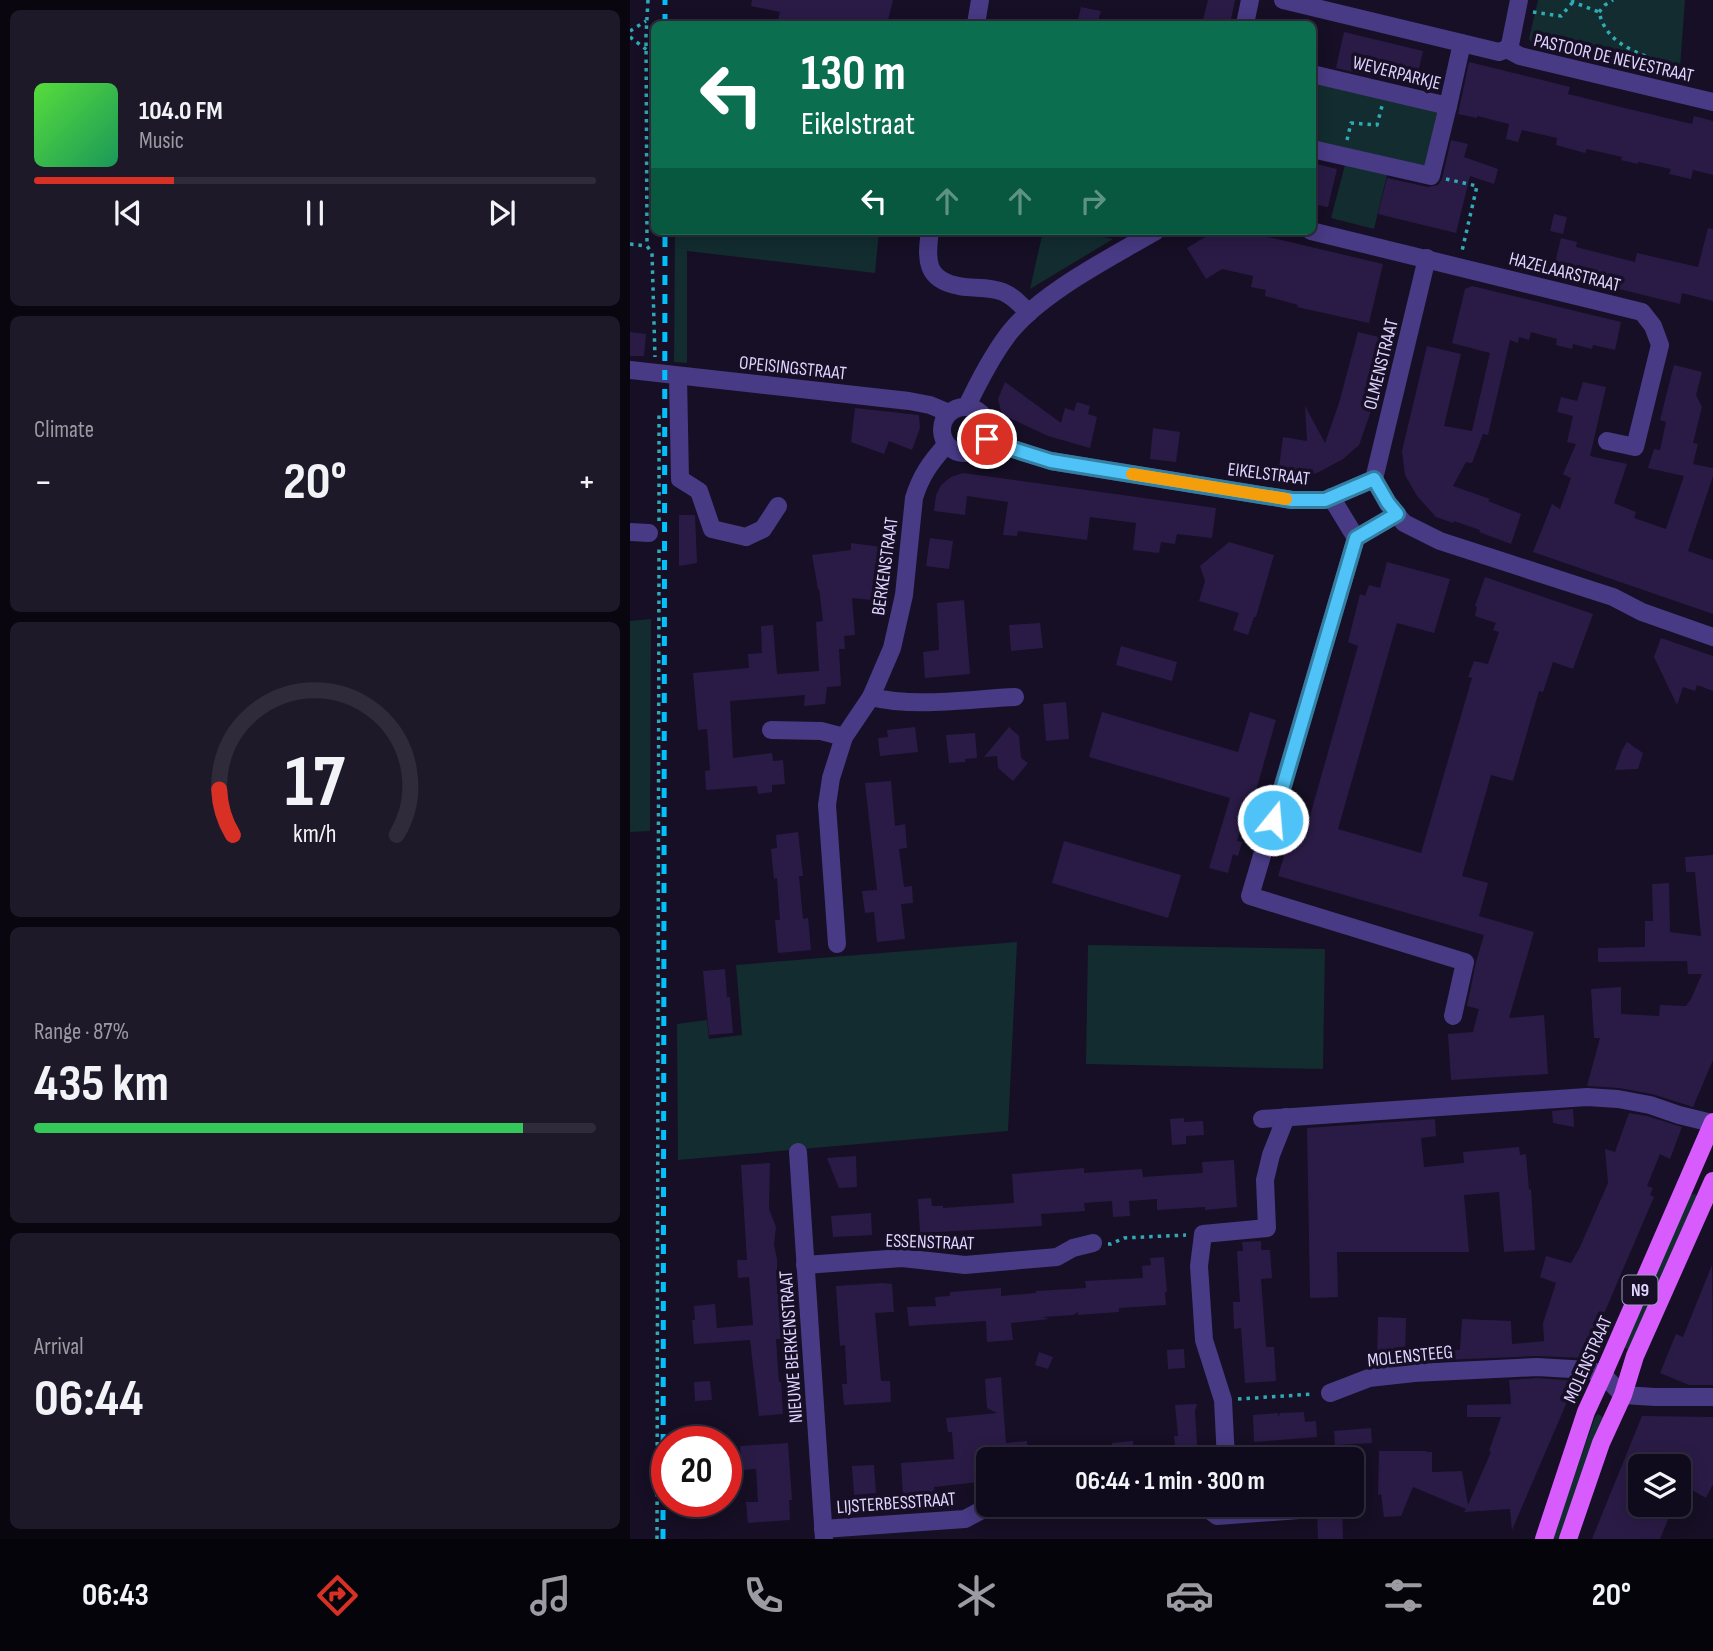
<!DOCTYPE html>
<html lang="en">
<head>
<meta charset="utf-8">
<style>
	:root { --surface:#100b1c; --page:#1e1929; --text:#f1f3f6; --muted:#9c9ba3; --line:#302b3b; --accent:#d93025 }
	body { margin:0; font-family:"Sofia Sans Condensed",sans-serif; background:var(--page); color:var(--text); height:100vh; display:flex; flex-direction:column; font-size:26px; white-space:nowrap }
	* { box-sizing:border-box; margin:0 }
	p { font-size:23px; color:var(--muted) }
	.icon { flex:none; width:38px; height:38px; fill:none; stroke:currentColor; stroke-width:2; stroke-linecap:round; stroke-linejoin:round }
	.map { position:relative; flex:1; overflow:hidden }
	.details { display:flex; flex-direction:column; gap:10px; padding:10px; background:#09060f; width:630px }
	.details>* { flex:none }
	.top-card { position:absolute; left:21px; top:21px; width:665px; height:214px; border-radius:10px; box-shadow:0 4px 18px #0003,0 0 0 2px var(--line); background:#0b6e4f; color:#fff; overflow:hidden }
	.tools { position:absolute; left:998px; top:1454px; display:grid; gap:14px }
	.tools a { display:grid; place-items:center; width:63px; height:63px; border-radius:10px; background:var(--surface); box-shadow:0 4px 18px #0003,0 0 0 2px var(--line); font-size:35px }
	.speed { position:absolute; left:21px; top:1426px; display:flex; gap:14px; font-size:35px; font-weight:700; text-align:center }
	.speed>* { display:grid; place-content:center; width:91px; height:91px; border-radius:50%; background:var(--surface); box-shadow:0 4px 18px #0003,0 0 0 2px var(--line); line-height:1 }
	.speed .limit { border:10px solid #d22; background:#fff; color:#111 }
	.pin { position:absolute; display:grid; place-items:center; width:60px; height:60px; color:#fff; margin:-30px; border:4px solid #fff; border-radius:50%; box-shadow:0 2px 7px #0007 }
	.me { position:absolute; width:77px; margin:-38px; rotate:17deg; stroke-linejoin:round; filter:drop-shadow(0 0 5px #0008) }
	.turn { display:flex; align-items:center; gap:24px; height:147px; padding:0 35px; font-size:32px }
	.turn .icon { width:91px; height:91px; stroke-width:2.5 }
	.turn b { display:block; font-size:49px; line-height:60px }
	.lanes { display:flex; align-items:center; height:66px; padding:0 35px; background:#0003; justify-content:center; gap:35px; direction:ltr }
	.lanes .off { opacity:.35 }
	.big { font-size:52px; font-weight:700; line-height:1.1 }
	.details .widget { flex:1; display:flex; flex-direction:column; justify-content:center; gap:10px; min-width:0; padding:0 24px; border-radius:10px; background:var(--page) }
	.details .dial { align-items:center; gap:0 }
	.dial svg { height:182px; overflow:visible; fill:none; stroke:var(--line); stroke-width:7; stroke-linecap:round; text-anchor:middle }
	.dial text { fill:var(--text); stroke:none }
	.song { display:flex; align-items:center; gap:21px }
	.cover { width:84px; height:84px; border-radius:10px; background:linear-gradient(135deg,hsl(110 70% 55%),hsl(150 70% 35%)) }
	.played { height:7px; border-radius:4px; background:linear-gradient(90deg,var(--accent) 25%,var(--line) 25%) }
	.keys { display:flex; justify-content:space-around; direction:ltr }
	.heat { display:flex; justify-content:space-between; align-items:center; font-size:38px; direction:ltr }
	.charge { height:10px; border-radius:5px; background:linear-gradient(90deg,#34c759 87%,var(--line) 0) }
	.trip { position:absolute; left:346px; top:1447px; width:388px; height:70px; border-radius:10px; background:var(--surface); box-shadow:0 4px 18px #0003,0 0 0 2px var(--line); font-weight:700; line-height:70px; text-align:center }
	.menu { display:flex; height:112px; justify-content:space-around; align-items:center; background:#06040b; color:var(--muted) }
	.menu .icon { width:49px; height:49px }
	.menu .on { color:var(--accent) }
	.menu b { font-size:32px; color:var(--text) }
	main { display:flex; flex:1; min-height:0 }
	.map>svg:first-child { display:block }
	.green { fill:#122c2f }
	.building { fill:#2a1b46 }
	.lines { fill:none; stroke-linecap:round; stroke-linejoin:round }
	.path { stroke:#30abb6; stroke-width:3.5; stroke-dasharray:3.5 5; stroke-linecap:butt }
	.minor { stroke:#483a84; stroke-width:18 }
	.major { stroke:#d85cfd; stroke-width:18 }
	.rail { stroke:#02c0fc; stroke-width:5; stroke-dasharray:10 9; stroke-linecap:butt }
	.route-casing { stroke:#337fa1; stroke-width:18 }
	.route { stroke:#4fc3f7; stroke-width:12 }
	.slow { stroke:#f59e0b; stroke-width:12 }
	.labels { text-anchor:middle; stroke-width:7; stroke-linejoin:round; paint-order:stroke }
	.shield { fill:#160f25; stroke:#a399be; stroke-width:2 }
	.shield-label { font-size:18px; font-weight:bold; fill:#dfd4ff }
	.street-label { font-size:19px; fill:#dfd4ff; stroke:#160f25 }
</style>
</head>
<body>
<main>
<section class="details">
<div class="widget">
<div class="song"><i class="cover"></i><div><b>104.0 FM</b><p>Music</p></div></div>
<div class="played"></div>
<div class="keys"><svg class="icon" aria-label="previous" viewBox="0 0 24 24"><path d="M18 5L8 12l10 7zM5 5v14"/></svg><svg class="icon" aria-label="pause" viewBox="0 0 24 24"><path d="M8 5v14M16 5v14"/></svg><svg class="icon" aria-label="next" viewBox="0 0 24 24"><path d="M6 5l10 7-10 7zM19 5v14"/></svg></div>
</div>
<div class="widget"><p>Climate</p>
<div class="heat"><a>−</a><b class="big">20°</b><a>+</a></div>
</div>
<div class="widget dial"><svg viewBox="0 0 100 80">
<path d="M14 69A42 42 0 1 1 86 69"/>
<path d="M14 69A42 42 0 0 1 8 49" stroke="#d93025"/>
<text x="50" y="56" font-size="32" font-weight="700">17</text>
<text x="50" y="72" font-size="11">km/h</text>
</svg></div>
<div class="widget"><p>Range · 87%</p><b class="big">435 km</b><div class="charge"></div></div>
<div class="widget"><p>Arrival</p><b class="big">06:44</b></div>
</section>
<div class="map">
<svg width="1083" height="1539" viewBox="0 0 1083 1539">
	<rect width="100%" height="100%" fill="#160f25"/>
	<g class="green">
		<path d="M908,0H1055L1049,81L903,45L899,39Z"/>
		<path d="M682,69L824,105L806,182L758,171L744,229L701,218L715,165L683,156Z"/>
		<path d="M45,231H249L245,273L57,251V363L44,362Z"/>
		<path d="M413,231H440L483,239L400,289Z"/>
		<path d="M21,619L20,831L0,832V621Z"/>
		<path d="M387,942L378,1131L48,1160L47,1024L77,1020L79,1039L112,1035L106,965Z"/>
		<path d="M458,945L695,949L693,1069L456,1064Z"/>
		<path d="M1065,1194L1068,1197L1002,1351L994,1347L1060,1195Z"/>
		<path d="M968,1414L974,1418L930,1539H922L965,1417Z"/>
	</g>
	<g class="building">
		<path d="M122,0H263L257,24H147L150,12L121,6Z"/>
		<path d="M578,0H605L600,24H572Z"/>
		<path d="M451,7L471,11L467,24H447Z"/>
		<path d="M714,32L793,51L785,86L706,68Z"/>
		<path d="M839,62L940,87L938,94L1003,110L1062,124L1064,116L1083,121V175L1063,170L1061,179L1039,174L1041,169L1008,162V164L991,160L992,157L957,149L955,153L926,145L927,138L892,130L888,142L876,139L879,124L847,116V118L828,114Z"/>
		<path d="M821,140L838,144L834,157L868,169L864,184L840,176L826,233L748,214L757,178L798,187L808,185L812,179Z"/>
		<path d="M682,163L707,169L698,207L682,204Z"/>
		<path d="M924,214L937,217L933,234L920,231Z"/>
		<path d="M1078,228L1083,229V301L1052,293L1050,304L936,276L937,274L923,271L931,238L947,242L946,247L1005,262L1007,253L1068,267Z"/>
		<path d="M585,231H604L647,239L753,264L739,323L667,307L668,305L635,296L636,290L621,287L623,276L592,269L576,279L557,248Z"/>
		<path d="M842,286L991,322L985,350L963,345L962,349L943,344L942,349L926,345L927,339L901,332L899,340L889,337L888,343L880,340L858,435L853,434L842,463L836,462L823,486L860,499L858,501L891,514L881,544L849,532L850,530L824,521L823,523L806,517L787,496L775,475L772,451L797,346L831,354L814,426L842,431L860,353L822,343L835,289Z"/>
		<path d="M0,332L16,334L14,356H0Z"/>
		<path d="M728,332L757,339L741,411L729,445L713,459L689,472L670,479L648,476L653,437L677,441L675,406L695,443L709,403Z"/>
		<path d="M1044,365L1072,372L1066,395L1072,407L1063,443L1068,444L1063,464L1083,468V476L1058,551L1083,560V614L903,552L922,504L930,509L941,478L933,474L946,444L937,442L943,416L927,412L931,397L947,401L953,382L976,387L960,456L997,464L984,503L1006,512L1004,518L1036,529L1054,476L1018,468L1024,449L1030,450L1036,422L1030,420Z"/>
		<path d="M375,382L431,423L435,408L444,411L447,402L460,406L458,414L467,417L460,448L418,436L375,416L371,411L368,399Z"/>
		<path d="M225,408L289,415L290,428L282,450L259,441L254,454L221,442Z"/>
		<path d="M523,428L550,432L546,462L520,459Z"/>
		<path d="M333,473L586,508L582,538L547,534L545,544L531,542L529,553L503,550L506,523L460,517L457,540L388,531L387,536L373,535L378,502L337,496L335,515L304,511L306,495L311,485L321,477Z"/>
		<path d="M49,515H65L67,563L49,566Z"/>
		<path d="M300,538L323,541L319,569L296,566Z"/>
		<path d="M599,542L644,555L626,617H624L618,635L603,630L609,613L569,601L575,581L570,566Z"/>
		<path d="M221,543L259,548L254,588H247L252,601L222,598L225,635L214,636L215,649H209L211,686L197,687L195,704L174,706L175,695L100,701L103,758L142,753L143,761L153,760L155,784L142,785V792L128,794L127,786L76,790L75,771L80,770L77,729L68,730L63,673L119,668L118,654L132,653L131,626L143,625L147,674L189,671L186,622L193,621L189,589H188L182,555L221,550Z"/>
		<path d="M757,562L820,579L804,633L767,623L708,829L791,853L842,678L838,677L844,661L858,664L869,632L863,630L866,623L845,616L847,607L845,606L855,577L963,614L943,669L923,662L913,692L909,691L883,781L861,775L832,876L858,883L849,916L904,932L879,1018L914,1015L918,1074L821,1080L818,1034L843,1032L849,1009L837,1006L846,962L854,935L648,876L665,820L678,823L728,646L718,642L730,594L735,596L739,585L750,588Z"/>
		<path d="M334,600L340,674L295,678L293,652L309,650L307,603Z"/>
		<path d="M410,623L413,648L381,651L379,625Z"/>
		<path d="M1031,638L1083,656V691L1067,685L1065,691L1053,687L1047,705L1024,657Z"/>
		<path d="M491,646L547,662L542,681L486,665Z"/>
		<path d="M436,702L439,739L416,741L413,704Z"/>
		<path d="M472,712L608,752L620,712L646,720L625,794L621,793L607,841L612,842L608,856L603,854L598,873L579,868L600,798L459,757Z"/>
		<path d="M285,727L288,752L250,756L248,738L258,737L257,730Z"/>
		<path d="M379,727L389,736L391,758L398,763L383,781L368,768L367,756L354,757Z"/>
		<path d="M345,733L347,758L335,759V762L319,763L316,735Z"/>
		<path d="M997,742L1013,753L1008,769L985,770L992,750Z"/>
		<path d="M261,781L265,826L275,824L277,848L269,849L274,887L282,886L283,903L271,904L275,939L247,942L244,912L235,913L232,891L247,890L235,783Z"/>
		<path d="M168,832L173,876H169L173,919L178,918L181,950L148,953L145,920H150L147,878L144,879L141,849L147,848L146,835Z"/>
		<path d="M434,841L551,875L538,918L422,883Z"/>
		<path d="M1083,855V1060L1063,1107L1022,1094L989,1088L957,1086L970,1038H964L961,989L991,987V1014L1029,1016L1030,1005L1056,1006L1061,999L1072,974H1058L1057,961L968,962V948L1015,947V921H1023L1022,884L1039,883L1040,932L1071,936L1065,872H1056L1055,857Z"/>
		<path d="M95,969L97,997H100L103,1033L79,1035L73,971Z"/>
		<path d="M943,1109L944,1127L923,1123L922,1111Z"/>
		<path d="M999,1113L1017,1116L1052,1127L1040,1159L1030,1154L1017,1186L1023,1188L1020,1195L1024,1197L955,1358L906,1356L814,1360V1350H830L832,1319L881,1321L882,1344L914,1341L913,1323L926,1283L910,1277L916,1256L941,1263L950,1247L978,1183L975,1149L985,1152Z"/>
		<path d="M554,1118V1122L573,1121L574,1135L556,1136V1144L542,1145L540,1119Z"/>
		<path d="M805,1119L806,1136L791,1138L794,1167L834,1163L833,1152L889,1147L890,1155L896,1154L899,1190L901,1189L905,1250L874,1252L869,1192L834,1195L839,1252H707L708,1297L680,1298L677,1128Z"/>
		<path d="M226,1156L227,1187L209,1188L197,1158Z"/>
		<path d="M604,1160L607,1207L575,1210V1207L527,1210V1199L499,1201L500,1216L483,1217L482,1201L454,1203L455,1211L411,1214L412,1226L290,1233L288,1199L301,1198L302,1206H313V1208L384,1203L382,1174L454,1168V1173L512,1169L513,1177L573,1173L572,1162Z"/>
		<path d="M140,1163L139,1209L146,1227L144,1245L147,1259V1294H148L151,1339H146L149,1382H151L153,1414L129,1416L120,1340L64,1344L62,1320H65L64,1306L85,1304L87,1328L123,1325L119,1277L108,1278L107,1260H117L111,1165Z"/>
		<path d="M241,1213L242,1235L203,1237L201,1216Z"/>
		<path d="M631,1241V1250H640L642,1278L631,1279L636,1347H644L646,1381L615,1383L611,1328L604,1329L603,1302H610L607,1251H613L612,1242Z"/>
		<path d="M534,1257L537,1292H535L536,1305L489,1308V1312L448,1315V1312L443,1315L413,1317L419,1319L381,1323L383,1340L357,1342L356,1321L279,1326L277,1307L306,1306L305,1297L320,1296V1292L371,1288V1296L406,1293V1291L456,1288L455,1281L513,1278L512,1266L521,1265L520,1258Z"/>
		<path d="M1082,1265L1083,1385H1059L1030,1373L1046,1334L1053,1337Z"/>
		<path d="M253,1283L262,1284L264,1312L245,1313L251,1381H260L261,1402L214,1405L212,1384H217L215,1345L210,1346L206,1286Z"/>
		<path d="M748,1317L776,1318L775,1363L747,1365Z"/>
		<path d="M554,1349L555,1368L538,1369L537,1350Z"/>
		<path d="M409,1352L423,1357L418,1369L405,1365Z"/>
		<path d="M371,1377L376,1443L397,1441L398,1460H355L357,1481L304,1487L305,1495L273,1497L271,1463L324,1459L322,1432H318L316,1418L367,1413L357,1408L355,1379Z"/>
		<path d="M907,1378L946,1381L882,1530L880,1509L834,1512L836,1509L783,1487L771,1516L754,1517L751,1494L748,1495L749,1451H796V1452H802V1472L832,1471L838,1505L861,1452L859,1451L871,1417H837V1405L881,1404L879,1380Z"/>
		<path d="M80,1381L82,1400L65,1401L64,1382Z"/>
		<path d="M567,1404L565,1411L568,1460H483L482,1443L503,1441V1446L514,1445V1448L545,1445L544,1436H548L545,1405Z"/>
		<path d="M674,1412L675,1422L686,1421L687,1437L624,1442L623,1415L648,1413V1417L650,1413Z"/>
		<path d="M1012,1416L1083,1417V1484L1076,1498L1048,1482V1466H1010V1505H1044L1030,1539H962Z"/>
		<path d="M741,1428L742,1443L705,1445L704,1431Z"/>
		<path d="M158,1443L162,1500H159L160,1520L118,1523L116,1502H128L126,1469L112,1470L110,1446Z"/>
		<path d="M244,1465L246,1493L224,1495L222,1466Z"/>
		<path d="M712,1507L713,1539H688L687,1509Z"/>
	</g>
	<g class="lines">
		<g class="path">
			<path d="M18,0L16,36L17,246L22,253L25,357"/>
			<path d="M942,0L943,2L969,12C976,42 1001,50 1027,61C1036,65 1045,69 1054,71V78"/>
			<path d="M903,12L931,16L943,2"/>
			<path d="M969,12L975,5L983,0"/>
			<path d="M0,31L16,21"/>
			<path d="M0,37L17,50"/>
			<path d="M717,140L721,123L747,125L752,106"/>
			<path d="M816,179L847,186L832,251"/>
			<path d="M0,244L17,246"/>
			<path d="M29,521V413"/>
			<path d="M478,1244H481L494,1238L556,1235"/>
			<path d="M608,1399L684,1394"/>
			<path d="M27,1539L29,546"/>
		</g>
		<g class="minor">
			<path d="M653,0L869,52L877,49"/>
			<path d="M346,24L350,0"/>
			<path d="M615,24L620,0"/>
			<path d="M877,49L890,56L1083,102"/>
			<path d="M877,49L880,45L889,0"/>
			<path d="M682,74L818,106L801,176L682,149"/>
			<path d="M818,106L832,43"/>
			<path d="M300,231C296,259 295,280 329,286C343,289 359,286 373,292C383,296 391,305 399,313"/>
			<path d="M681,231L1012,312L1023,326L1030,345L1005,447L977,441"/>
			<path d="M0,370L279,401L300,405L319,413"/>
			<path d="M48,376L50,479L69,491L82,529L116,537L133,529L148,506"/>
			<path d="M337,406C348,383 362,356 377,336C408,294 480,258 526,231"/>
			<circle cx="335" cy="430" r="23"/>
			<path d="M357,439L383,449L421,461L662,500H695L744,479"/>
			<path d="M316,445C301,462 291,475 284,498L274,595L262,648L241,697C285,708 339,699 385,697"/>
			<path d="M744,479L758,504L774,523L810,541L983,597L1012,612L1083,637"/>
			<path d="M744,479L797,258"/>
			<path d="M701,497L726,538"/>
			<path d="M767,514L726,538L620,896L835,962L823,1016"/>
			<path d="M0,532L19,533"/>
			<path d="M141,730L191,731L214,737L241,697"/>
			<path d="M207,944L197,805L201,778L214,737"/>
			<path d="M632,1119L957,1097L988,1099L1020,1105L1049,1115L1082,1123"/>
			<path d="M168,1152L194,1539"/>
			<path d="M175,1265L272,1258L335,1265L427,1257L443,1248L463,1243"/>
			<path d="M700,1393L739,1378L784,1373L907,1367L959,1370L973,1375L993,1395L1025,1397H1083"/>
			<path d="M596,1460L593,1400L574,1340L569,1266L573,1234L637,1228L635,1180L641,1155L656,1117"/>
			<path d="M461,1505L474,1510L544,1505"/>
			<path d="M573,1505L587,1516L669,1510"/>
			<path d="M193,1529L335,1519L352,1510L424,1505"/>
		</g>
		<g class="major">
			<path d="M914,1539L956,1412L973,1375L1083,1122"/>
			<path d="M938,1539L971,1443L993,1395L1005,1356L1083,1181"/>
		</g>
		<g class="rail">
			<path d="M35,24V0"/>
			<path d="M33,1539L35,231"/>
		</g>
	</g>
	<g class="lines">
		<defs>
			<path id="route" d="M357,439L383,449L421,461L662,500H695L744,479L758,503L767,514L726,538L643,820"/>
		</defs>
		<use href="#route" class="route-casing"/>
		<use href="#route" class="route"/>
		<path class="slow" d="M502,474L656,499"/>
	</g>
	<g class="labels">
		<rect class="shield" x="992.5" y="1275.5" width="35" height="29" rx="5"/>
		<g class="shield-label">
			<text x="1010" y="1296">N9</text>
		</g>
		<g class="street-label">
			<text transform="translate(984 57) rotate(13)" y="7">PASTOOR DE NEVESTRAAT</text>
			<text transform="translate(767 72) rotate(14)" y="7">WEVERPARKJE</text>
			<text transform="translate(935 271) rotate(14)" y="7">HAZELAARSTRAAT</text>
			<text transform="translate(750 364) rotate(-76)" y="7">OLMENSTRAAT</text>
			<text transform="translate(163 367) rotate(6)" y="7">OPEISINGSTRAAT</text>
			<text transform="translate(639 473) rotate(7)" y="7">EIKELSTRAAT</text>
			<text transform="translate(254 566) rotate(-82)" y="7">BERKENSTRAAT</text>
			<text transform="translate(300 1241) rotate(2)" y="7">ESSENSTRAAT</text>
			<text transform="translate(160 1347) rotate(-94)" y="7">NIEUWE BERKENSTRAAT</text>
			<text transform="translate(780 1355) rotate(-6)" y="7">MOLENSTEEG</text>
			<text transform="translate(957 1359) rotate(-66)" y="7">MOLENSTRAAT</text>
			<text transform="translate(266 1502) rotate(-4)" y="7">LIJSTERBESSTRAAT</text>
		</g>
	</g>
</svg>
<div class="tools">
<a><svg class="icon" aria-label="layers" viewBox="0 0 24 24"><path d="M12 4l9 5-9 5-9-5zM3 14l9 5 9-5"/></svg></a>
</div>
<div class="speed"><div class="limit">20</div></div>
<div class="pin" style="left:357px;top:439px;background:#d93025"><svg class="icon" aria-label="arrive" viewBox="0 0 24 24"><path d="M6 21V4h12l-3 4 3 4H6"/></svg></div>
<svg class="me" style="left:643px;top:820px" viewBox="-20 -20 40 40"><circle r="17" fill="#4fc3f7" stroke="#fff" stroke-width="3"/><path d="M0-11L8 9 0 5-8 9z" fill="#fff"/></svg>
<div class="trip">06:44 · 1 min · 300 m</div>
<div class="top-card">
<div class="turn"><svg class="icon" aria-label="left" viewBox="0 0 24 24"><path d="M17 20v-9H6M10 6l-5 5 5 5"/></svg><div><b>130 m</b>Eikelstraat</div></div>
<div class="lanes"><svg class="icon" aria-label="left" viewBox="0 0 24 24"><path d="M17 20v-9H6M10 6l-5 5 5 5"/></svg><svg class="icon off" aria-label="ahead" viewBox="0 0 24 24"><path d="M12 20V5M6 11l6-6 6 6"/></svg><svg class="icon off" aria-label="ahead" viewBox="0 0 24 24"><path d="M12 20V5M6 11l6-6 6 6"/></svg><svg class="icon off" aria-label="right" viewBox="0 0 24 24"><path d="M7 20v-9h11M14 6l5 5-5 5"/></svg></div>
</div>
</div>
</main>
<nav class="menu">
<b>06:43</b>
<svg class="icon on" aria-label="directions" viewBox="0 0 24 24"><path d="M12 3l9 9-9 9-9-9zM9 14v-3h6M13 9l2 2-2 2"/></svg>
<svg class="icon" aria-label="music" viewBox="0 0 24 24"><path d="M9 18V5l10-2v13"/><circle cx="6" cy="18" r="3"/><circle cx="16" cy="16" r="3"/></svg>
<svg class="icon" aria-label="phone" viewBox="0 0 24 24"><path d="M5 4h4l2 5-3 2q2 4 5 5l2-3 5 2v4C11 20 4 13 5 4z"/></svg>
<svg class="icon" aria-label="climate" viewBox="0 0 24 24"><path d="M12 3v18M4 7l16 10M4 17L20 7"/></svg>
<svg class="icon" aria-label="car" viewBox="0 0 24 24"><path d="M5 17H2v-5l4-1 3-4h7l3 4 3 1v5h-3M9 17h6M6 11h13"/><circle cx="7" cy="17" r="2"/><circle cx="17" cy="17" r="2"/></svg>
<svg class="icon" aria-label="filters" viewBox="0 0 24 24"><path d="M4 7h16M4 17h16"/><circle cx="9" cy="7" r="2"/><circle cx="15" cy="17" r="2"/></svg>
<b>20°</b>
</nav>
</body>
</html>
